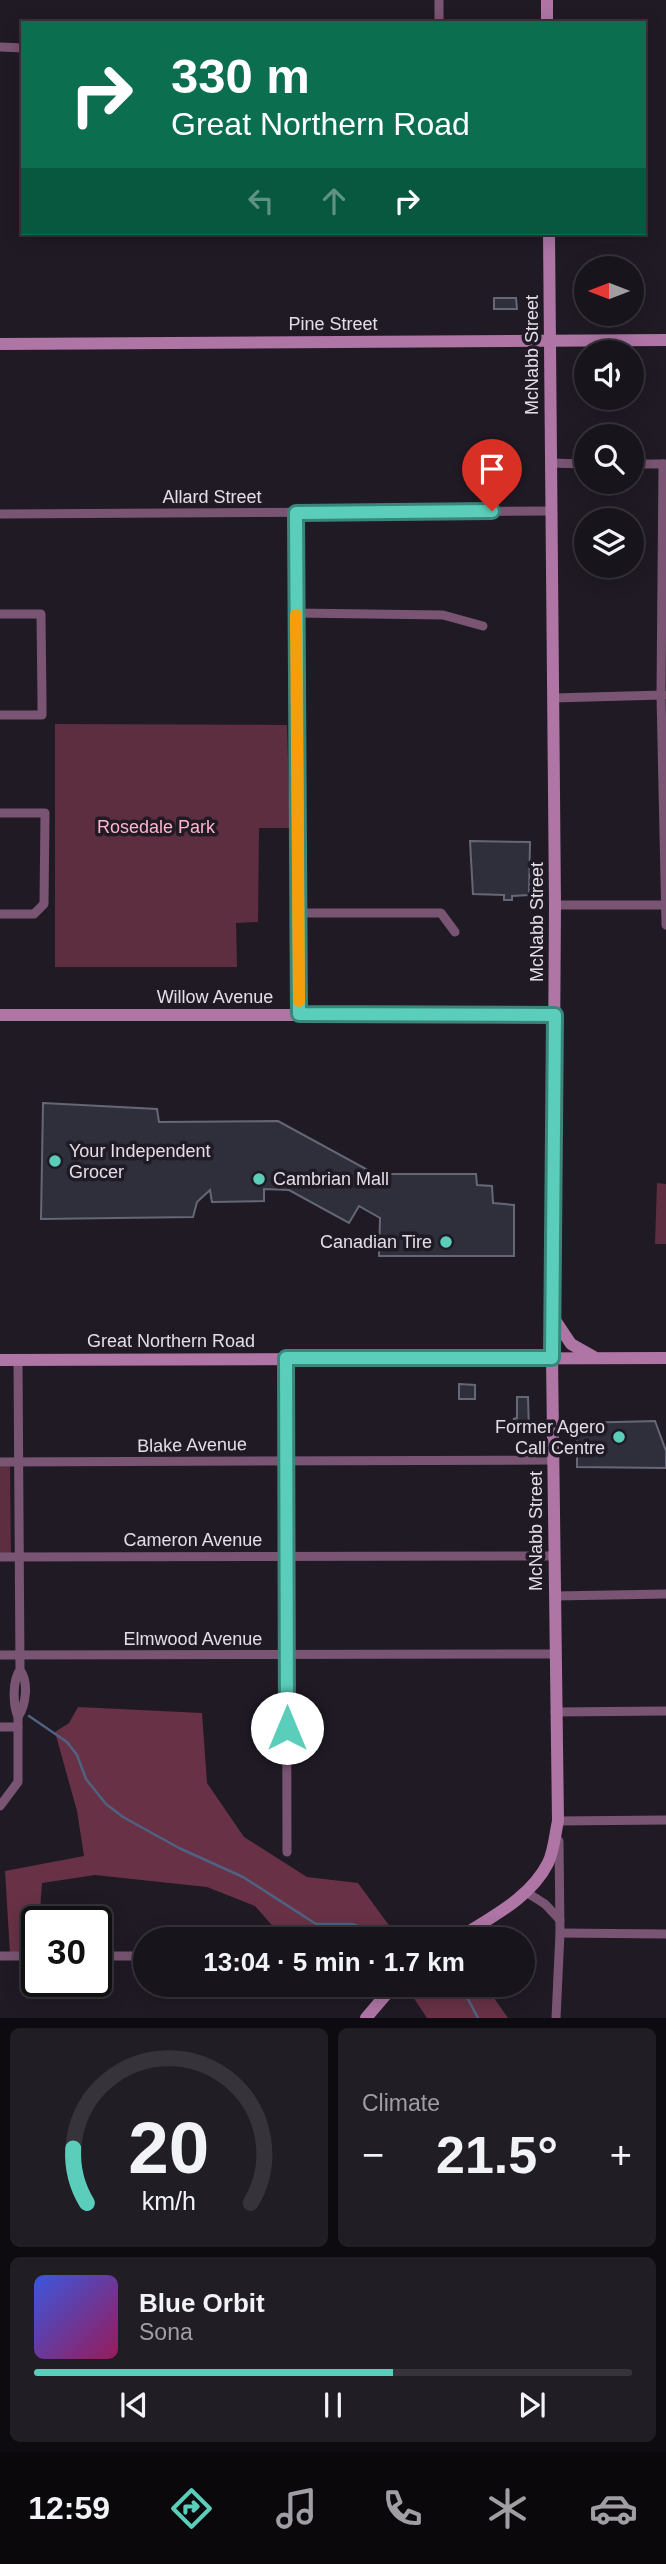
<!DOCTYPE html>
<html lang="en">
<head>
<meta charset="utf-8">
<style>
	:root { --surface:#18141c; --page:#211d25; --text:#f1f3f6; --muted:#9f9ea3; --line:#36333b; --accent:#5bcebb }
	body { margin:0; font-family:Arial,sans-serif; background:var(--page); color:var(--text); height:100vh; display:flex; flex-direction:column; font-size:26px; white-space:nowrap }
	* { box-sizing:border-box; margin:0 }
	p { font-size:23px; color:var(--muted) }
	.icon { flex:none; width:38px; height:38px; fill:none; stroke:currentColor; stroke-width:2; stroke-linecap:round; stroke-linejoin:round }
	.map { position:relative; height:2018px; overflow:hidden }
	.side { display:flex; flex-direction:column; gap:10px; padding:10px; background:#0d0b0f; flex:1 }
	.side>* { flex:none }
	.banner { position:absolute; left:21px; top:21px; width:625px; height:214px; border-radius:0px; box-shadow:0 4px 18px #0003,0 0 0 2px var(--line); background:#0b6e4f; color:#fff; overflow:hidden }
	.needle { width:46px; rotate:270deg }
	.buttons { position:absolute; left:574px; top:256px; display:grid; gap:14px }
	.buttons a { display:grid; place-items:center; width:70px; height:70px; border-radius:50%; background:var(--surface); box-shadow:0 4px 18px #0003,0 0 0 2px var(--line); font-size:35px }
	.speed { position:absolute; left:21px; top:1906px; display:flex; gap:14px; font-size:35px; font-weight:700; text-align:center }
	.speed>* { display:grid; place-content:center; width:91px; height:91px; border-radius:50%; background:var(--surface); box-shadow:0 4px 18px #0003,0 0 0 2px var(--line); line-height:1 }
	.speed .limit { border:4px solid #111; border-radius:10px; background:#fff; color:#111 }
	.pin { position:absolute; display:grid; place-items:center; width:60px; height:60px; color:#fff; margin:-72px -30px; border-radius:50% 50% 50% 0; rotate:-45deg; box-shadow:0 0 7px #0007 }
	.pin .icon { rotate:45deg }
	.me { position:absolute; width:77px; margin:-38px; rotate:0deg; stroke-linejoin:round; filter:drop-shadow(0 0 5px #0008) }
	.turn { display:flex; align-items:center; gap:24px; height:147px; padding:0 35px; font-size:32px }
	.turn .icon { width:91px; height:91px; stroke-width:2.5 }
	.turn b { display:block; font-size:49px; line-height:60px }
	.lanes { display:flex; align-items:center; height:66px; padding:0 35px; background:#0003; justify-content:center; gap:35px; direction:ltr }
	.lanes .off { opacity:.35 }
	.big { font-size:52px; font-weight:600; line-height:1.1 }
	.side .widget { flex:1; display:flex; flex-direction:column; justify-content:center; gap:10px; min-width:0; padding:0 24px; border-radius:10px; background:var(--page) }
	.side .dial { align-items:center; gap:0 }
	.dial svg { height:182px; overflow:visible; fill:none; stroke:var(--line); stroke-width:7; stroke-linecap:round; text-anchor:middle }
	.dial text { fill:var(--text); stroke:none }
	.song { display:flex; align-items:center; gap:21px }
	.cover { width:84px; height:84px; border-radius:10px; background:linear-gradient(135deg,hsl(230 70% 55%),hsl(330 70% 35%)) }
	.played { height:7px; border-radius:4px; background:linear-gradient(90deg,var(--accent) 60%,var(--line) 60%) }
	.keys { display:flex; justify-content:space-around; direction:ltr }
	.heat { display:flex; justify-content:space-between; align-items:center; font-size:38px; direction:ltr }
	.side .tiles { flex:1; display:grid; gap:10px; grid-template-columns:1fr 1fr }
	.widget:last-child { grid-column:span 2 }
	.trip { position:absolute; left:133px; top:1927px; width:402px; height:70px; border-radius:35px; background:var(--surface); box-shadow:0 4px 18px #0003,0 0 0 2px var(--line); font-weight:600; line-height:70px; text-align:center }
	.menu { display:flex; height:112px; justify-content:space-around; align-items:center; background:#0a080b; color:var(--muted) }
	.menu .icon { width:49px; height:49px }
	.menu .active { color:var(--accent) }
	.menu b { font-size:32px; color:var(--text) }
	.map>svg:first-child { display:block }
	.green { fill:#5d2e3f }
	.forest { fill:#683146 }
	.lines { fill:none; stroke-linecap:round; stroke-linejoin:round }
	.stream { stroke:#4e6381; stroke-width:2.5 }
	.building { fill:#2e2f3b; stroke:#666776; stroke-width:2 }
	.street { stroke:#795573; stroke-width:9 }
	.secondary { stroke:#ae75a5; stroke-width:12 }
	.route-casing { stroke:#3b867a; stroke-width:18 }
	.route { stroke:#5bcebb; stroke-width:12 }
	.slow { stroke:#f59e0b; stroke-width:12 }
	.poi-dot { fill:#5bcebb; stroke:#201a25; stroke-width:2.5 }
	.labels { text-anchor:middle; stroke-width:7; stroke-linejoin:round; paint-order:stroke }
	.street-label { font-size:18px; fill:#e2dee6; stroke:#201a25 }
	.park-label { font-size:18px; fill:#fdb4cc; stroke:#201a25 }
	.poi-label { font-size:18px; fill:#e2dee6; stroke:#201a25; text-anchor:start }
</style>
</head>
<body>
<div class="map">
<svg width="666" height="2018" viewBox="0 0 666 2018">
	<rect width="100%" height="100%" fill="#201a25"/>
	<g class="green">
		<path d="M55,724L287,725L290,828H259L258,922L236,923L237,967H55Z"/>
		<path d="M657,1183L666,1184V1244H655Z"/>
		<path d="M0,1466H10L11,1553H0Z"/>
	</g>
	<g class="forest">
		<path d="M78,1707L202,1713L207,1783L244,1837L307,1877L358,1883L399,1939H284L255,1906L207,1887L95,1875L42,1883L37,1951L10,1953L5,1871L84,1856L77,1811L55,1732L69,1723Z"/>
		<path d="M426,1985H485L508,2018H427L413,1997Z"/>
	</g>
	<g class="lines">
		<g class="stream">
			<path d="M29,1716L67,1742L77,1755L86,1779L106,1804L123,1817L179,1848L243,1877L316,1924H352L394,1939"/>
			<path d="M460,1984L478,2018"/>
		</g>
	</g>
	<g class="building">
		<path d="M494,298H516L517,309H494Z"/>
		<path d="M470,841L530,842L529,895L512,896V900H504V895L473,894Z"/>
		<path d="M43,1103L157,1109L159,1122L278,1121L375,1174H476L477,1185L492,1186L493,1203L514,1205V1256H379L380,1218L359,1206L349,1223L289,1190L264,1189V1201L212,1202L210,1190L197,1202L193,1217L41,1219Z"/>
		<path d="M459,1384L475,1385V1399H459Z"/>
		<path d="M517,1397H528L529,1431H517V1420L513,1419L517,1418Z"/>
		<path d="M655,1421L666,1451V1468L577,1467V1423Z"/>
	</g>
	<g class="lines">
		<g class="street">
			<path d="M439,0V23"/>
			<path d="M0,47L23,48"/>
			<path d="M550,463L586,464"/>
			<path d="M632,464H666"/>
			<path d="M663,464L661,695L666,925"/>
			<path d="M296,513L299,1014"/>
			<path d="M0,514L550,511"/>
			<path d="M296,613L443,615L483,626"/>
			<path d="M0,614H41L42,702V715H0"/>
			<path d="M553,698L664,695"/>
			<path d="M0,813H45L44,904L34,914H0"/>
			<path d="M555,905H666"/>
			<path d="M298,913H441L455,932"/>
			<path d="M286,1358L287,1852"/>
			<path d="M18,1359L20,1670C12,1681 13,1705 18,1717C26,1705 29,1682 20,1670"/>
			<path d="M0,1462L553,1460"/>
			<path d="M0,1557L554,1556"/>
			<path d="M554,1596L666,1594"/>
			<path d="M0,1655L555,1654"/>
			<path d="M555,1712L666,1711"/>
			<path d="M0,1727H18"/>
			<path d="M0,1806L18,1782V1717"/>
			<path d="M558,1827V1821L666,1820"/>
			<path d="M526,1892L545,1904L560,1920"/>
			<path d="M560,1933L666,1934"/>
			<path d="M0,1956H37"/>
			<path d="M96,1956H145"/>
			<path d="M556,2018L560,1933L559,1841"/>
		</g>
		<g class="secondary">
			<path d="M547,0V23"/>
			<path d="M0,344L666,340"/>
			<path d="M0,1015H555"/>
			<path d="M553,1317L571,1344L594,1357"/>
			<path d="M0,1360L666,1358"/>
			<path d="M457,1939C489,1918 530,1899 548,1863C554,1851 555,1834 558,1821L552,1358L555,905L549,233"/>
			<path d="M366,2018L395,1984"/>
		</g>
	</g>
	<g class="lines">
		<defs>
			<path id="route" d="M287,1728L286,1358H552L555,1015L299,1014L296,513L492,511"/>
		</defs>
		<use href="#route" class="route-casing"/>
		<use href="#route" class="route"/>
		<path class="slow" d="M296,615L299,1001"/>
	</g>
	<g class="poi-dot">
		<circle cx="55" cy="1161" r="7"/>
		<circle cx="259" cy="1179" r="7"/>
		<circle cx="446" cy="1242" r="7"/>
		<circle cx="619" cy="1437" r="7"/>
	</g>
	<g class="labels">
		<g class="street-label">
			<text x="333" y="330">Pine Street</text>
			<text transform="translate(532 355) rotate(-90)" y="6">McNabb Street</text>
			<text x="212" y="503">Allard Street</text>
			<text transform="translate(537 922) rotate(-90)" y="6">McNabb Street</text>
			<text x="215" y="1003">Willow Avenue</text>
			<text x="171" y="1347">Great Northern Road</text>
			<text transform="translate(192 1445) rotate(-1)" y="6">Blake Avenue</text>
			<text transform="translate(536 1531) rotate(-90)" y="6">McNabb Street</text>
			<text x="193" y="1546">Cameron Avenue</text>
			<text x="193" y="1645">Elmwood Avenue</text>
		</g>
		<g class="park-label">
			<text x="156" y="833">Rosedale Park</text>
		</g>
		<g class="poi-label">
			<text x="69" y="1157">Your Independent<tspan x="69" dy="21">Grocer</tspan></text>
			<text x="273" y="1185">Cambrian Mall</text>
			<text x="432" y="1248" text-anchor="end">Canadian Tire</text>
			<text x="605" y="1433" text-anchor="end">Former Agero<tspan x="605" dy="21">Call Centre</tspan></text>
		</g>
	</g>
</svg>
<div class="buttons">
<a><svg class="needle" viewBox="-14 -14 28 28"><path d="M0-13l5 13h-10z" fill="#e53935"/><path d="M0 13l5-13h-10z" fill="#9f9ea3"/></svg></a>
<a><svg class="icon" aria-label="sound" viewBox="0 0 24 24"><path d="M4 9h4l5-4v14l-5-4H4zM17 9q2 3 0 6"/></svg></a>
<a><svg class="icon" aria-label="search" viewBox="0 0 24 24"><circle cx="10" cy="10" r="6"/><path d="M15 15l6 6"/></svg></a>
<a><svg class="icon" aria-label="layers" viewBox="0 0 24 24"><path d="M12 4l9 5-9 5-9-5zM3 14l9 5 9-5"/></svg></a>
</div>
<div class="speed"><div class="limit">30</div></div>
<div class="pin" style="left:492px;top:511px;background:#d93025"><svg class="icon" aria-label="arrive" viewBox="0 0 24 24"><path d="M6 21V4h12l-3 4 3 4H6"/></svg></div>
<svg class="me" style="left:287px;top:1728px" viewBox="-20 -20 40 40"><circle r="19" fill="#fff"/><path d="M0-13L10 11 0 6-10 11z" fill="#5bcebb"/></svg>
<div class="trip">13:04 · 5 min · 1.7 km</div>
<div class="banner">
<div class="turn"><svg class="icon" aria-label="right" viewBox="0 0 24 24"><path d="M7 20v-9h11M14 6l5 5-5 5"/></svg><div><b>330 m</b>Great Northern Road</div></div>
<div class="lanes"><svg class="icon off" aria-label="left" viewBox="0 0 24 24"><path d="M17 20v-9H6M10 6l-5 5 5 5"/></svg><svg class="icon off" aria-label="ahead" viewBox="0 0 24 24"><path d="M12 20V5M6 11l6-6 6 6"/></svg><svg class="icon" aria-label="right" viewBox="0 0 24 24"><path d="M7 20v-9h11M14 6l5 5-5 5"/></svg></div>
</div>
</div>
<section class="side">
<div class="tiles">
<div class="widget dial"><svg viewBox="0 0 100 80">
<path d="M14 69A42 42 0 1 1 86 69"/>
<path d="M14 69A42 42 0 0 1 8 45" stroke="#5bcebb"/>
<text x="50" y="56" font-size="32" font-weight="700">20</text>
<text x="50" y="72" font-size="11">km/h</text>
</svg></div>
<div class="widget"><p>Climate</p>
<div class="heat"><a>−</a><b class="big">21.5°</b><a>+</a></div>
</div>
<div class="widget">
<div class="song"><i class="cover"></i><div><b>Blue Orbit</b><p>Sona</p></div></div>
<div class="played"></div>
<div class="keys"><svg class="icon" aria-label="previous" viewBox="0 0 24 24"><path d="M18 5L8 12l10 7zM5 5v14"/></svg><svg class="icon" aria-label="pause" viewBox="0 0 24 24"><path d="M8 5v14M16 5v14"/></svg><svg class="icon" aria-label="next" viewBox="0 0 24 24"><path d="M6 5l10 7-10 7zM19 5v14"/></svg></div>
</div>
</div>
</section>
<nav class="menu">
<b>12:59</b>
<svg class="icon active" aria-label="directions" viewBox="0 0 24 24"><path d="M12 3l9 9-9 9-9-9zM9 14v-3h6M13 9l2 2-2 2"/></svg>
<svg class="icon" aria-label="music" viewBox="0 0 24 24"><path d="M9 18V5l10-2v13"/><circle cx="6" cy="18" r="3"/><circle cx="16" cy="16" r="3"/></svg>
<svg class="icon" aria-label="phone" viewBox="0 0 24 24"><path d="M5 4h4l2 5-3 2q2 4 5 5l2-3 5 2v4C11 20 4 13 5 4z"/></svg>
<svg class="icon" aria-label="climate" viewBox="0 0 24 24"><path d="M12 3v18M4 7l16 10M4 17L20 7"/></svg>
<svg class="icon" aria-label="car" viewBox="0 0 24 24"><path d="M5 17H2v-5l4-1 3-4h7l3 4 3 1v5h-3M9 17h6M6 11h13"/><circle cx="7" cy="17" r="2"/><circle cx="17" cy="17" r="2"/></svg>
</nav>
</body>
</html>
